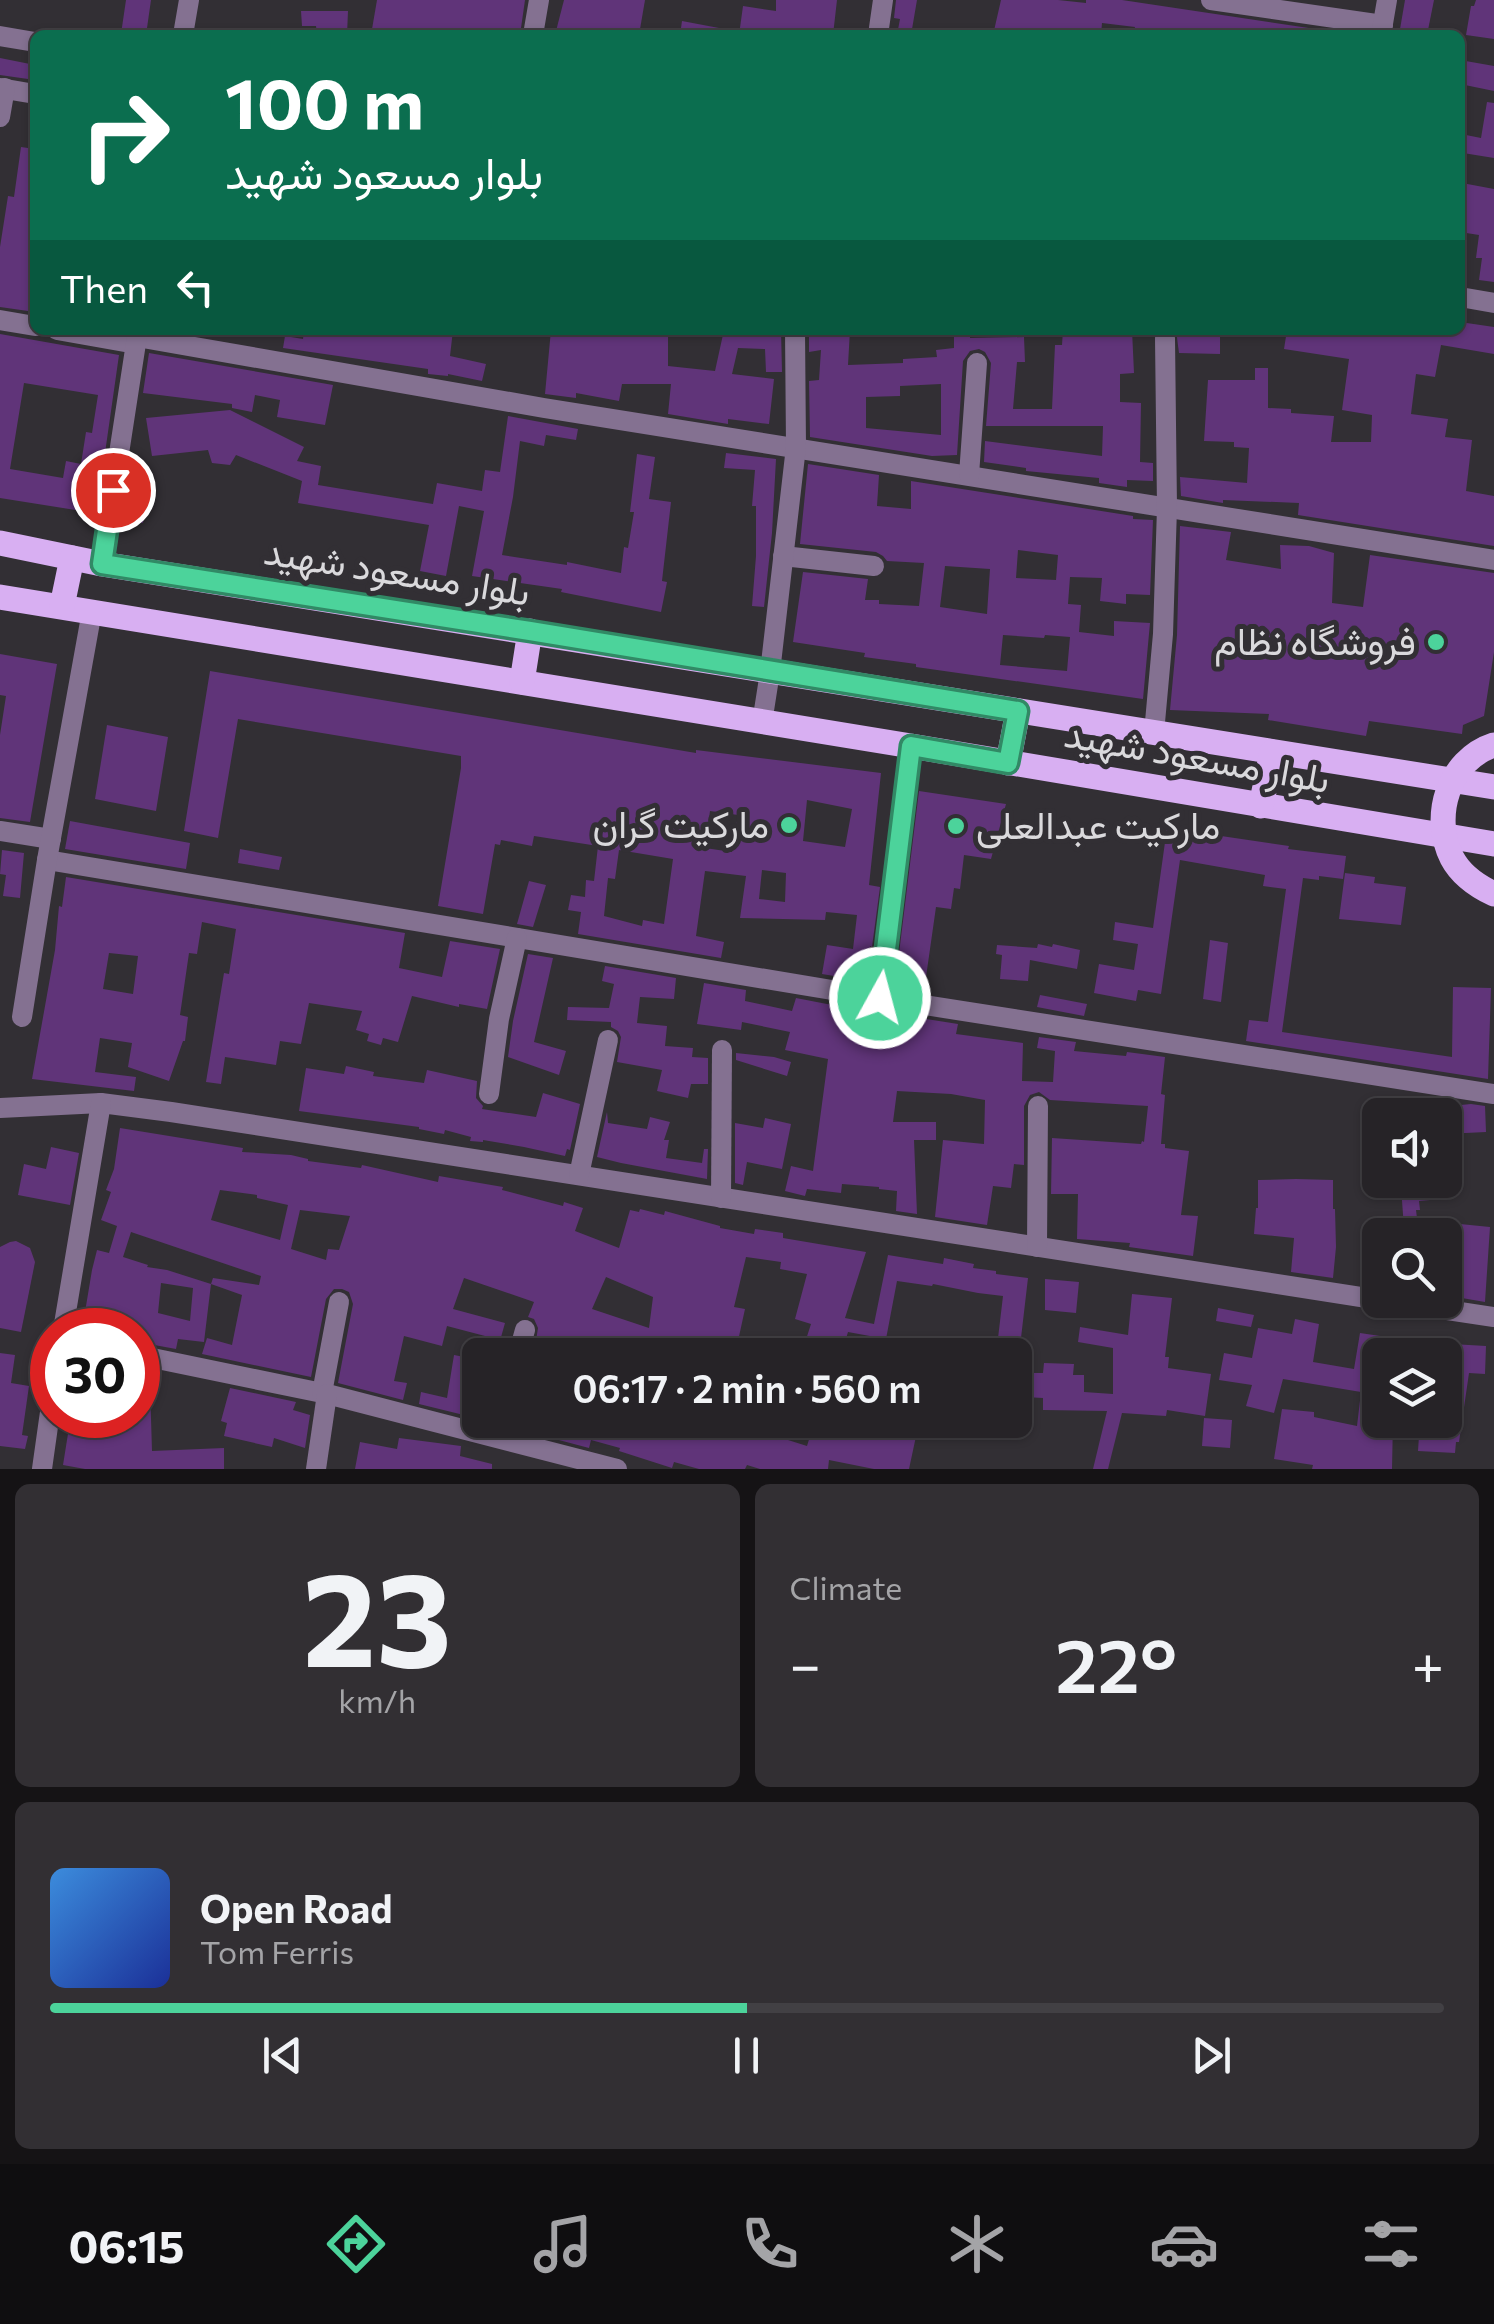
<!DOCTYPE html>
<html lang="en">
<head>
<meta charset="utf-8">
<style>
	:root { --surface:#262327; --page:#322f33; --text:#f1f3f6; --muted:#a4a4a7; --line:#424044; --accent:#4cd39b }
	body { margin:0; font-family:Commissioner,Vazirmatn,sans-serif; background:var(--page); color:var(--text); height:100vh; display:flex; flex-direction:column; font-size:38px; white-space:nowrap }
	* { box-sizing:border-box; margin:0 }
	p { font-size:32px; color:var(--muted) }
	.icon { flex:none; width:55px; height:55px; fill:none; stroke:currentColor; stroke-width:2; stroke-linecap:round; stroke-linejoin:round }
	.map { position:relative; height:1469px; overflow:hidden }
	.drawer { display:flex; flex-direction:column; gap:15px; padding:15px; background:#151315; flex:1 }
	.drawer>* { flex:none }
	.top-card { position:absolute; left:30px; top:30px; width:1435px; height:305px; border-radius:15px; box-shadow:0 2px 8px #0004,0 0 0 2px var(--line); background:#0b6e4f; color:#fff; overflow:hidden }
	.fabs { position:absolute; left:1362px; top:1098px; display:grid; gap:20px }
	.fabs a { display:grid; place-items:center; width:100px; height:100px; border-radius:15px; background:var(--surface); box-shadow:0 2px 8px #0004,0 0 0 2px var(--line); font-size:50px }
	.speed { position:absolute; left:30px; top:1308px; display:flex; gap:20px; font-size:50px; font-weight:700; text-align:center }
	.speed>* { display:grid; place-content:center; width:130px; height:130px; border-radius:50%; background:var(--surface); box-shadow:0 2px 8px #0004,0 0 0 2px var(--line); line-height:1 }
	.speed .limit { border:15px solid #d22; background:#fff; color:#111 }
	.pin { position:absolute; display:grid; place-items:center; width:85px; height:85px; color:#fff; margin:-42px; border:5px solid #fff; border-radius:50%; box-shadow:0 2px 10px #0007 }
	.me { position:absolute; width:110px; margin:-55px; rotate:7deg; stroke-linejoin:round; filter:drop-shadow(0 0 8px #0008) }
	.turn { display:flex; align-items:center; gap:35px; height:210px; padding:0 30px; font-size:45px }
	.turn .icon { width:130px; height:130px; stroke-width:2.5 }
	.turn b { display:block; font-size:70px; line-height:85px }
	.then { display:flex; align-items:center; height:95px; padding:0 30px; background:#0003; gap:20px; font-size:38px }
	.big { font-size:75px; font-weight:600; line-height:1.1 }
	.drawer .card { flex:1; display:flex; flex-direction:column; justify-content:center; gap:15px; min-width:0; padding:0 35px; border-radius:15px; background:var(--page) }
	.drawer .dial { align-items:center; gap:0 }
	.dial b { font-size:130px; line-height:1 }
	.song { display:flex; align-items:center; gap:30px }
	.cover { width:120px; height:120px; border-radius:15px; background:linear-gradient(135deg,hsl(210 70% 55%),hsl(230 70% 35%)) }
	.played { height:10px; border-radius:5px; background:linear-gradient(90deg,var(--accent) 50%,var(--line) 50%) }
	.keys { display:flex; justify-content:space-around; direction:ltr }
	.heat { display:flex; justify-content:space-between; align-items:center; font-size:55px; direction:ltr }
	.drawer .tiles { flex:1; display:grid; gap:15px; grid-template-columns:1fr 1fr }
	.card:last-child { grid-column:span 2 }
	.trip { position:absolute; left:462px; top:1338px; width:570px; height:100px; border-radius:15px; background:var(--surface); box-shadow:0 2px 8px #0004,0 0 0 2px var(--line); font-weight:600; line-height:100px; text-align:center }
	.dock { display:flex; height:160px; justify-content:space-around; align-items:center; background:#0f0e10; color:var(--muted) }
	.dock .icon { width:70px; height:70px }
	.dock .current { color:var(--accent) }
	.dock b { font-size:45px; color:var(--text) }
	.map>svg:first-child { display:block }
	.building { fill:#603479; fill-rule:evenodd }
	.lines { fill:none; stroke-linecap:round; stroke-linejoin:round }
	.minor { stroke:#847191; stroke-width:20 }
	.major { stroke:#d8aff2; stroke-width:25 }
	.route-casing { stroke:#318965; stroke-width:25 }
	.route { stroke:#4cd39b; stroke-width:18 }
	.poi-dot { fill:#4cd39b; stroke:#322f34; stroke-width:4 }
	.labels { text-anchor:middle; stroke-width:10; stroke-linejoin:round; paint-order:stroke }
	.street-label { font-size:38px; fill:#dad9dc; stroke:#322f34 }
	.poi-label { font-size:38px; fill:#dad9dc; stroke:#322f34; text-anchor:end }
</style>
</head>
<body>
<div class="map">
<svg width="1494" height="1469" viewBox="0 0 1494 1469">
	<rect width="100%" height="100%" fill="#322f34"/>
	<g class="building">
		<path d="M126,0H151L146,35L121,34Z"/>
		<path d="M377,0H525L520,35H371Z"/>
		<path d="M564,0H645L639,35H555Z"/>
		<path d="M776,0H837L833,35H739L743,6L776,11Z"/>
		<path d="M896,0H917L911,35H897L900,19L894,18Z"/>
		<path d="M1001,0H1058L1086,3V0H1122L1356,35H1133L1135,27L1102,23L1101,35H993Z"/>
		<path d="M1405,0H1434L1427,35H1399Z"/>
		<path d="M1476,0H1494V39L1466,35L1471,6H1474Z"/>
		<path d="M301,11H348L347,35H317L316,26H302Z"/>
		<path d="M682,21L719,28L718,35H680Z"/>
		<path d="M0,58L35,65V80L0,75Z"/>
		<path d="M1460,60L1494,66V91L1460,84Z"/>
		<path d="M1487,102L1494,103V158L1463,153L1466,135L1481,138Z"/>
		<path d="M21,147L35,149V312L0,307V247L8,196L14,197Z"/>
		<path d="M1462,183L1494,189V282L1479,280L1482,258H1476L1479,235L1460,232V195Z"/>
		<path d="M1460,322L1494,327V354L1441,345L1435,377L1416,374L1411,414L1448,419L1445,437L1472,440L1466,491L1494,496V546L1298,515L1299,503L1223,500V503L1181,496L1180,477L1247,483L1249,448L1234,447V442L1204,441L1208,380H1255V368H1268V408L1291,409V413L1334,416L1331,442H1371L1372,415L1342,410L1349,359L1284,349L1287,330H1460Z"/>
		<path d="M304,330H393L413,333V330H453L450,356L486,364L482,381L448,374V376L428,374V369L283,348L285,336L303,339Z"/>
		<path d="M551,330H668V366L715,371L724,330H781L782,372H766L765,349L738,348L732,374L774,379L769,424L728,419V424L668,414L671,384H622L619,401L576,393V398L545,394Z"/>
		<path d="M809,330H850L848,365L903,363V359L937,357L936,350L954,348V330H970V338L1024,337L1025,362H1017L1013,409H1052L1055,345H1062L1063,330H1132L1134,373L1120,374V402L1141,403L1140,462L1153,463V481L1127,480V487L1099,483V478L1026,471V468L984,462L985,441L1102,456L1103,426H986L991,363L985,352L979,349L970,351L963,361L957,455L932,456L810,437L809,381L819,380L821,350L809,352ZM941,384V435L866,428V397L900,396V386Z"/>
		<path d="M1176,330H1220V354L1179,353Z"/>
		<path d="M0,334L119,355L103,467L95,466L88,512L0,498ZM24,383L98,395L92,433L86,432L81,464L66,461L63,478L10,469Z"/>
		<path d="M149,353L333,385L325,425L277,417L280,400L255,395L252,412L232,408V404L143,393Z"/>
		<path d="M230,410L304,447L297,461L321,466L318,485L433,504L437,483L482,491L485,470L500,472L508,416L578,429L576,440L546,435L544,446L520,441L513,497L502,555L567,565V562L621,573L624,547L628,548L634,512H630L637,454L655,457L649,499L671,502L662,581L667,582L661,612L561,592L562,589L472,576L484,511L459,506L446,576L420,571L429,525L298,503L302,481L236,455L230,465L212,463L208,450L152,456L146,418Z"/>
		<path d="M726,453L776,459L772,533L764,607L752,606L756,556V506H752L755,470L724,468Z"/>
		<path d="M808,464L879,475L877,506L911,509V481L1133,516V519L1153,520L1150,595L1126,594V604L1100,601L1102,578L1070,577L1068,604L1081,605L1079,632L1114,636V621L1150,623L1143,699L916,667V664L864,657L865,653L793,642L803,572L868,579L865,600H879V604L919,606L924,563L887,561L883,556L876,552L800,544ZM1018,550L1058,555L1056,580L1016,578ZM945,566L990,569L987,614L940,607ZM1003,635L1044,638L1045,635L1070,637L1067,671L1000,665Z"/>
		<path d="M131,469L151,473L143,523L123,520Z"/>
		<path d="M1180,526L1231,532L1226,560L1281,569L1280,545L1309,546L1334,553L1332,603L1363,607L1370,555L1494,573V652L1484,716L1463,725L1462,734L1369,721L1366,736L1268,720L1269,714L1170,710L1177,635Z"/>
		<path d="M0,654L57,664L30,822L0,818V735L6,696L0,695Z"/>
		<path d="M210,671L696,753V750L881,773L869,885L880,887L872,947L870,946L864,981L822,974L827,945L853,949L857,915L826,912L825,920L740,918L746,876L705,871L696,936L724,942L721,958L578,934L581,912L568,910L571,895L585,897L586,880L594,881L598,846L534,836L532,846L501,840L500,845L495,844L483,914L438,906L461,768V756L238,719L218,838L184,831ZM807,800L852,809L845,847L803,841ZM710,811L738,815L732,852L705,848ZM619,850L673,859L664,924L643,920L642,926L604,916L608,878L615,879ZM762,870L786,873L785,902L759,899Z"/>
		<path d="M107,725L168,737L156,811L95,799Z"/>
		<path d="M919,791L1006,804L991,859L964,855L960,889L954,888L951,909L936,907L924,991L895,986Z"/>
		<path d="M70,821L190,843L186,869L65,849Z"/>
		<path d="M1167,828L1289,846L1288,849L1346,856L1343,879L1319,876V880L1303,878L1282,1032L1452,1057L1453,987L1491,988L1488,1079L1246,1041L1249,1020L1268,1022L1286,889L1263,886L1265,875L1180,860L1161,994L1138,990L1136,1001L1094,993L1099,964L1134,970L1138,944L1113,940L1115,922L1153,928Z"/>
		<path d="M240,849L282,857L279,870L238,863Z"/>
		<path d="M2,850L24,853L20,898L3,896L6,875L0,874Z"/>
		<path d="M1345,873L1375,877L1374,883L1406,887L1401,925L1339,919Z"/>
		<path d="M66,877L405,933L399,968L442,977L450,941L500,949L487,1009L459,1004V1007L412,996L398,1042L383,1038L381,1045L367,1041L369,1034L356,1030L362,1011L309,1003L301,1044L280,1041L276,1065L225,1057L221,1084L206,1082L224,973L229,974L236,929L202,922L197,954L189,953L180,1015L188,1017L185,1041H183L169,1081L128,1067L132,1043L100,1038L95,1072L136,1077L134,1091L32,1079L55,950L59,906L62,907ZM109,953L138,956L133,994L103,989Z"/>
		<path d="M529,881L546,885L533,927L517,924Z"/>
		<path d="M1210,940L1228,943L1221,1002L1203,999Z"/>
		<path d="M1038,944L1052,947L1053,944L1080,950L1077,969L1030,960L1028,981L1000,979L1002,955L996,954L997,945L1037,948Z"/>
		<path d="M528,954L553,958L534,1042L566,1051L559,1075L508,1057L513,1021Z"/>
		<path d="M605,966L676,978L674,999L640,997L637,1023L667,1026L665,1046L693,1048L692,1057L708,1058V1084H691L688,1098L657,1091L662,1070L617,1062L621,1037L618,1031L611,1027V1022L567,1020L568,1007L609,1008L614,984L602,981Z"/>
		<path d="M704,983L746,990L745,1001L792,1011L796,998L863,1011V1009L958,1024L956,1034L1023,1043L1022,1081L1053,1082L1055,1051L1037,1048L1039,1037L1076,1042L1074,1051L1126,1056L1127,1052L1165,1057L1161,1094L1165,1095L1161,1144H1165V1148L1189,1151L1181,1215L1198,1216L1193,1256L1129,1247L1130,1243L1077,1239L1078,1194H1051L1052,1138L1141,1144L1142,1141L1144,1142L1148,1106L1050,1100L1039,1092L1030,1095L1024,1106V1165L1014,1164L1011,1188L993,1186L987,1225L935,1217L943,1140L984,1144L985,1100L951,1094L897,1091L893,1122H936V1140H914L917,1214L896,1211L897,1191L879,1189V1187L842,1184L841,1193L807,1189L805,1196L785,1191L791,1166L813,1171L828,1059L785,1050L790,1032L742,1022L741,1030L697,1024Z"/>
		<path d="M1040,995L1087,1004L1084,1016L1037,1007Z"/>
		<path d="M736,1053L774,1057L791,1062L787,1076L736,1060Z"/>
		<path d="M346,1066L374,1072L373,1076L424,1083L427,1070L477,1081L476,1098L483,1106L482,1109L536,1117L543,1093L580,1104L570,1150L567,1149L565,1156L524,1147L483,1140V1142L470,1141L471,1137L445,1130L444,1134L419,1129V1127L299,1111L306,1068L344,1074Z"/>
		<path d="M1471,1104L1485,1106L1486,1132L1445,1134V1111L1461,1110V1105Z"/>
		<path d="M607,1112L608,1123L647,1129L650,1117L670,1122L664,1140H669L666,1158L702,1163L704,1149H708L707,1179L621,1163L597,1157Z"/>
		<path d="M765,1118L791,1124L782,1169L747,1162L743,1185L735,1183V1123L763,1128Z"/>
		<path d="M120,1128L243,1148L242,1152L291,1155L308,1159V1161L361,1168L362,1165L438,1182L439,1176L503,1187L502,1190L563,1206L564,1202L583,1208L575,1231L619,1248L630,1210L639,1212L640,1209L664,1215L665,1211L720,1226V1228L754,1234L755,1229L783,1233V1238L866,1252L845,1318L874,1324L888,1255L943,1264L944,1258L974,1264L973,1268L996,1271V1274L1028,1278L1019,1355H996L1003,1296L978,1293L933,1284L932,1286L897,1281L886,1339L848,1332L841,1355H801L811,1324L795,1319L807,1274L780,1269L781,1262L746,1257L734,1307L745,1309L738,1341L772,1352V1355H719L683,1348V1346L650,1341L645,1355H558L535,1347L538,1328L534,1319L528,1317L534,1302L464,1278L453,1309L505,1323L496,1355H480L485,1336L447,1326L442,1346L404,1336L394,1381L407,1383L403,1400L338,1383L353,1304L349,1292L342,1289H334L326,1299L311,1377L202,1354L207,1338L232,1345L242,1295L211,1284L204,1342L178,1339L176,1349L138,1342V1330H82L92,1270L97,1250L109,1253L117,1226L101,1220L111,1192L106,1190L114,1169ZM220,1190L257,1195V1198L288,1205L280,1240L211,1220ZM300,1210L350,1216L339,1250L328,1249L326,1260L291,1249ZM131,1232L261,1276L259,1285L213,1278L211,1284L167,1270L147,1267L148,1265L123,1257ZM606,1277L653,1297L649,1328L592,1309ZM161,1283L193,1288L190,1321L158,1313Z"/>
		<path d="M51,1147L79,1153L70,1205L18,1195L24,1164L46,1169Z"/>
		<path d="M1296,1179L1333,1180V1209H1335L1336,1247L1333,1278L1291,1272L1294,1238L1254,1234L1256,1208H1258V1180Z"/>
		<path d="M1429,1185L1430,1200L1419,1201L1420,1210H1416L1418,1226L1404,1228L1401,1187Z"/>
		<path d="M1460,1224L1490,1227L1485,1302L1456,1297V1292L1445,1291V1269L1456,1270Z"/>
		<path d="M16,1241L30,1248L35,1262L21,1332L0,1328V1247L10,1242Z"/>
		<path d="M1045,1279L1079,1282L1076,1313L1045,1310Z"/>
		<path d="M1132,1294L1172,1298L1165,1357H1169L1168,1368L1211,1374L1205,1416L1167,1410L1166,1416L1122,1413L1108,1469H1093L1107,1411L1043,1410V1398L1025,1397L1026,1373H1043L1044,1363L1074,1364L1073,1375H1084V1392L1113,1394V1348L1078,1342L1080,1327L1128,1335Z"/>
		<path d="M1218,1308L1254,1315L1251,1327L1216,1321Z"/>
		<path d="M1295,1319L1319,1324L1313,1362L1354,1369L1360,1333L1407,1340L1441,1342L1439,1355H1380L1375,1420H1393L1392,1469H1312L1313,1465L1274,1459L1282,1409L1314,1412V1417L1357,1426L1361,1392L1283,1379L1274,1413L1246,1406L1252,1385L1219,1380L1224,1353L1252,1358L1258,1328L1292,1334Z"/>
		<path d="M1452,1344L1486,1346L1485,1374L1469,1373L1459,1442H1456L1455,1453L1418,1451L1420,1420H1445Z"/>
		<path d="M0,1353L15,1355L11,1383L29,1386L22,1435L28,1436L25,1449L0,1446Z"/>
		<path d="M454,1355L480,1360V1419L419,1404L421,1392L447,1398Z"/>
		<path d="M150,1385L152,1451L224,1448V1469H85L63,1465L71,1415H138V1386Z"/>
		<path d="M230,1388L296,1402L293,1410L310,1415L305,1448L274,1438L272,1447L224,1436L227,1423L221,1421Z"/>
		<path d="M1204,1418L1232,1420L1230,1448L1202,1446Z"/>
		<path d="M484,1420H632L686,1436L690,1420H771L769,1434L807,1446L815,1420H848L846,1427L875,1433L879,1420L918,1427L909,1469H874L829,1460L828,1469H760L747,1465L745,1469H699L674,1462L672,1468L619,1451L620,1448L591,1440L589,1448Z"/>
		<path d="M399,1438L461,1446L460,1456L492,1464V1469H355L360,1442L397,1449Z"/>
	</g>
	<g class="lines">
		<g class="minor">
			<path d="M1211,0L1383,25"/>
			<path d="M183,35L189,0"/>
			<path d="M533,35L539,0"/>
			<path d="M878,35L883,0"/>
			<path d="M1381,35L1387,0"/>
			<path d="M0,36L35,42"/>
			<path d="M0,88L35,94"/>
			<path d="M0,117L5,88"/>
			<path d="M1460,297L1494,303"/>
			<path d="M0,320L35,326"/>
			<path d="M57,330L136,344"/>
			<path d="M137,337L544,408L1494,560"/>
			<path d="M969,475L977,363"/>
			<path d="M783,556L874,566"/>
			<path d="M102,564L138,330"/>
			<path d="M762,723L770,672L796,447L795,330"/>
			<path d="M1154,733L1163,634L1167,508L1165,338"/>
			<path d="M0,831L51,839"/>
			<path d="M47,860L880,998L1494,1094"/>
			<path d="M880,998L911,746"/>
			<path d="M22,1017L47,860L92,611"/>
			<path d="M489,1094L499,1019L517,938"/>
			<path d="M0,1108L101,1103L171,1112L1380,1300"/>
			<path d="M579,1175L608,1040"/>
			<path d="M721,1198L722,1050"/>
			<path d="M1037,1247L1038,1106"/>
			<path d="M1381,1300L1494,1317"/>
			<path d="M63,1330L101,1103"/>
			<path d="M138,1355L327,1394L617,1469"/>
			<path d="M518,1355L525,1330"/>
			<path d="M322,1393L339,1302"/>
			<path d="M42,1469L52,1398"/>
			<path d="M316,1469L327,1394"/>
		</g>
		<g class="major">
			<path d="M0,543L102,564L1494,787"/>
			<path d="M0,597L911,746L1494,844"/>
			<path d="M62,606L72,558"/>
			<path d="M522,682L530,631"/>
			<path d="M1494,745C1448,760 1431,817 1452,858C1461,875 1477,886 1494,894"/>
			<path d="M1008,763L1018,711"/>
			<path d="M1261,806L1272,752"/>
		</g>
	</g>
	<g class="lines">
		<defs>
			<path id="route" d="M113,490L102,564L530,631L1018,711L1008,763L911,746L880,998"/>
		</defs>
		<use href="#route" class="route-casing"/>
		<use href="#route" class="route"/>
	</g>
	<g class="poi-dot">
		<circle cx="1436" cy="642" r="10"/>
		<circle cx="789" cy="825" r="10"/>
		<circle cx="956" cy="826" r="10"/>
	</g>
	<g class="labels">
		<g class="street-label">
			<text transform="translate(397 572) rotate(9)" y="13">بلوار مسعود شهید</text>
			<text transform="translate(1197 757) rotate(10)" y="13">بلوار مسعود شهید</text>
		</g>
		<g class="poi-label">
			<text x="1416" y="655">فروشگاه نظام</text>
			<text x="769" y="838">مارکیت گران</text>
			<text x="976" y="839" text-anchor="start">مارکیت عبدالعلی</text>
		</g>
	</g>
</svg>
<div class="fabs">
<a><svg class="icon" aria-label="sound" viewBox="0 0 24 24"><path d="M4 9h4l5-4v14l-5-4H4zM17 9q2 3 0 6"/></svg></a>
<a><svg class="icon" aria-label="search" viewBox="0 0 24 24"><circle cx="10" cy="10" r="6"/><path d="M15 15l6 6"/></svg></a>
<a><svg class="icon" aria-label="layers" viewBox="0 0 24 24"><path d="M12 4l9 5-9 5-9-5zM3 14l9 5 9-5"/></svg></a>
</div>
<div class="speed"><div class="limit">30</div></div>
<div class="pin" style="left:113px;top:490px;background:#d93025"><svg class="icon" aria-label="arrive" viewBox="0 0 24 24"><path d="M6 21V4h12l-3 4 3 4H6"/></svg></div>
<svg class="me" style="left:880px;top:998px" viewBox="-20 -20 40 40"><circle r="17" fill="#4cd39b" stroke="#fff" stroke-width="3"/><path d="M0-11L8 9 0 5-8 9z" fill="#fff"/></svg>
<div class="trip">06:17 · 2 min · 560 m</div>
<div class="top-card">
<div class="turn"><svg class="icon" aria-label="right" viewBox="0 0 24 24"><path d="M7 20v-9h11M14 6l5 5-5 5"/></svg><div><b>100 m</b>بلوار مسعود شهید</div></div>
<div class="then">Then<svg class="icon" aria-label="left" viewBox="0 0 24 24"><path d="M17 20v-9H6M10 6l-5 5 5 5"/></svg></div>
</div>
</div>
<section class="drawer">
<div class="tiles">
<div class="card dial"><b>23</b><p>km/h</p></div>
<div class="card"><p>Climate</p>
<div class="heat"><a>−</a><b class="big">22°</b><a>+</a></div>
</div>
<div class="card">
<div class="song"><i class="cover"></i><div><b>Open Road</b><p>Tom Ferris</p></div></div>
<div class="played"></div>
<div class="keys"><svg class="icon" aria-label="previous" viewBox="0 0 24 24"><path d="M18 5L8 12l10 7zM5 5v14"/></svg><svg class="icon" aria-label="pause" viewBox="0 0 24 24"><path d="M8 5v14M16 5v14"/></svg><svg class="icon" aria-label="next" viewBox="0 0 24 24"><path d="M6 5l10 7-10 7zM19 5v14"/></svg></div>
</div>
</div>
</section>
<nav class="dock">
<b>06:15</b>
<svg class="icon current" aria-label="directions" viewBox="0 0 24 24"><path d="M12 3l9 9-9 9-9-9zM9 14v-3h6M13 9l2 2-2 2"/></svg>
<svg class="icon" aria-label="music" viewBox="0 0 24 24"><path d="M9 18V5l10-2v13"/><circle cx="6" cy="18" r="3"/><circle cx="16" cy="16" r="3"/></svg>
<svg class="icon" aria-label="phone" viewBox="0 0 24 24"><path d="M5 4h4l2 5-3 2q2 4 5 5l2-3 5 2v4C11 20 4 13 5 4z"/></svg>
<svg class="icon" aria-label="climate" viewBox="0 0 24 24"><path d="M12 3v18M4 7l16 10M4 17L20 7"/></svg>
<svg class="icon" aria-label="car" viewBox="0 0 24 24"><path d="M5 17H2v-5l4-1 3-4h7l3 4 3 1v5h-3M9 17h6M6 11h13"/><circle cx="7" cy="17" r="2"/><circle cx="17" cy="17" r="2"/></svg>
<svg class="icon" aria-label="filters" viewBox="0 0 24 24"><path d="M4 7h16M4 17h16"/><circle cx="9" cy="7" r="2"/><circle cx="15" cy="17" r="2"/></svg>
</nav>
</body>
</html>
